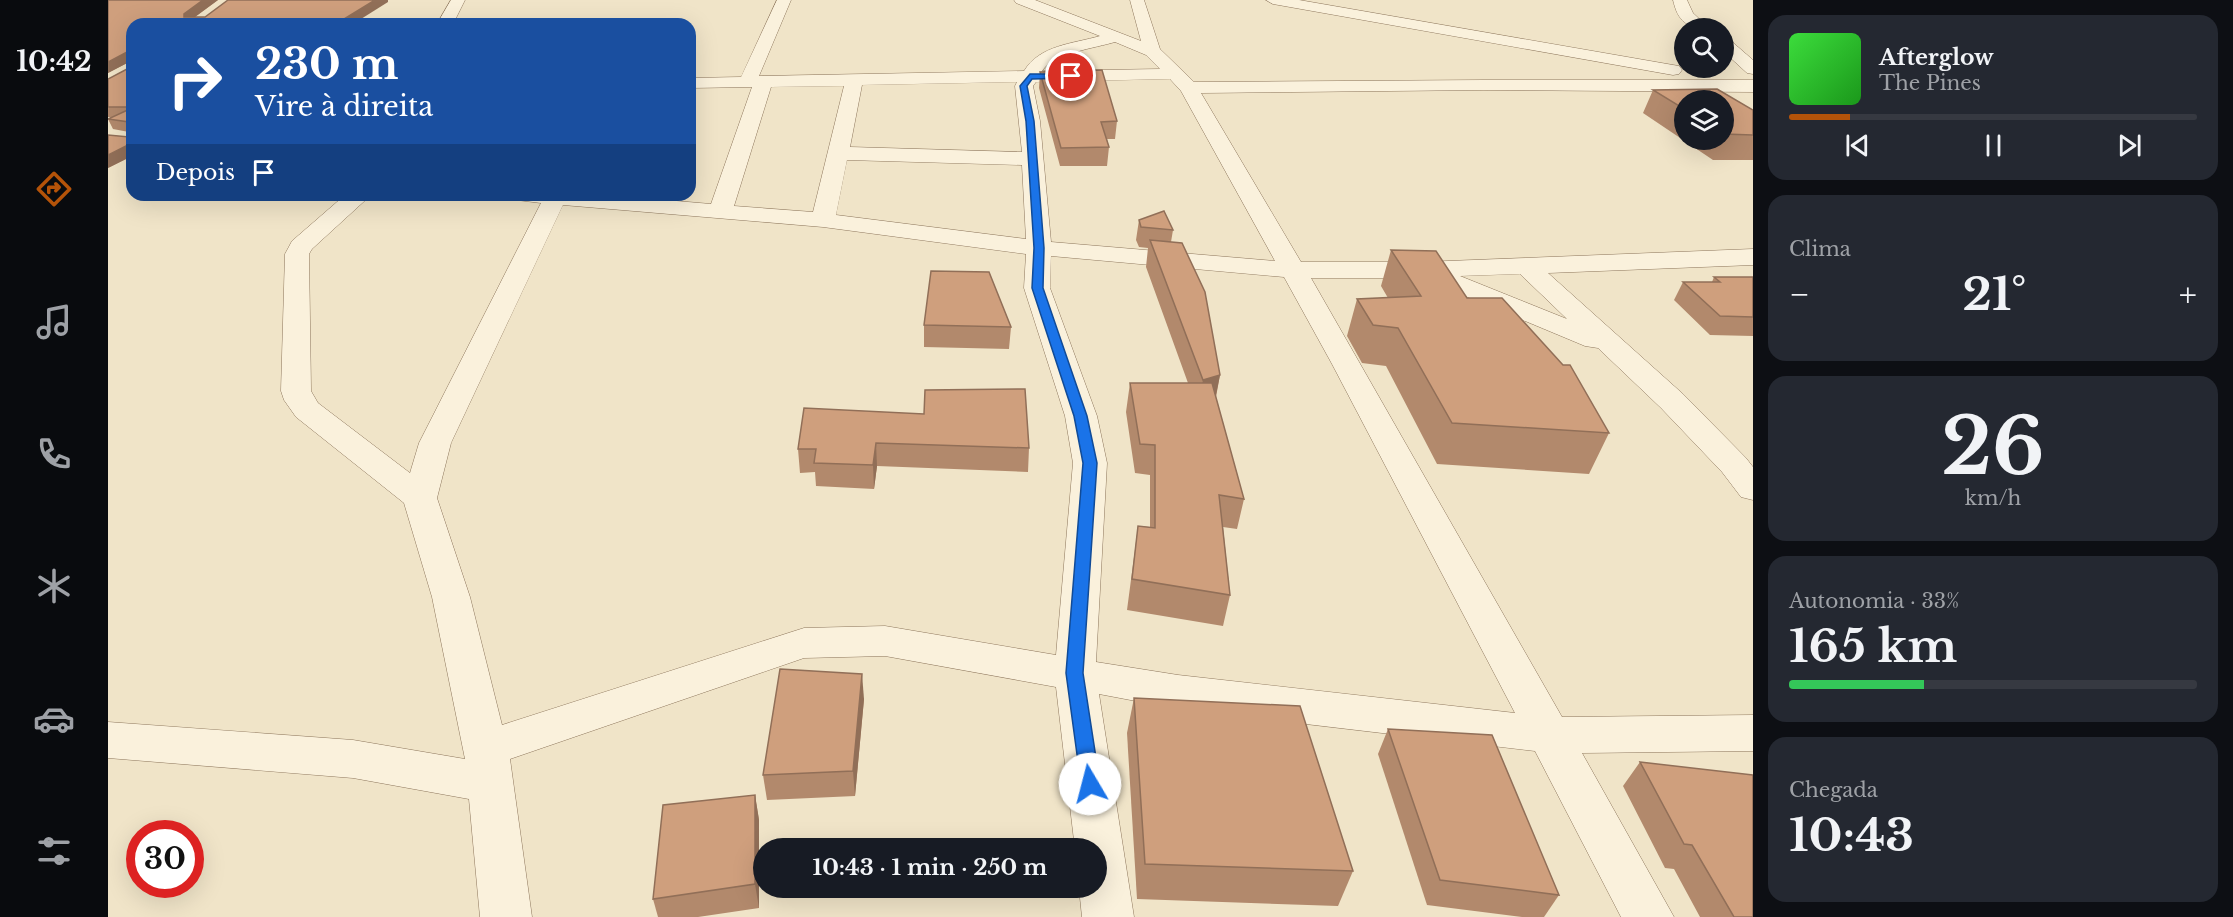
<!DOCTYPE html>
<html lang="pt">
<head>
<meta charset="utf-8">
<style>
	:root { --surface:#171b24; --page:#242831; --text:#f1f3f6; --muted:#9ea1a6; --line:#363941; --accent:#b45309 }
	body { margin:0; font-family:"Libre Baskerville",serif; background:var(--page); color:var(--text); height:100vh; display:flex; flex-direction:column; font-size:22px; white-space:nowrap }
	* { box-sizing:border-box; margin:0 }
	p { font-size:20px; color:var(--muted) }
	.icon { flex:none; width:33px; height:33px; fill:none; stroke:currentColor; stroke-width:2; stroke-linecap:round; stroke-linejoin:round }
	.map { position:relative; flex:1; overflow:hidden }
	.side { display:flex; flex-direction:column; gap:15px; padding:15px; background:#0d0f14; width:480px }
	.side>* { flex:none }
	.hud { position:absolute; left:18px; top:18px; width:570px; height:183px; border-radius:18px; box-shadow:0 6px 24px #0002; background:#1a4fa0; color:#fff; overflow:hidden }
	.buttons { position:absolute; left:1566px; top:18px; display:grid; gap:12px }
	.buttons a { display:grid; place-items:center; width:60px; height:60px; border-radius:50%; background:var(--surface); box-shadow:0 6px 24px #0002; font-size:30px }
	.speed { position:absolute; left:18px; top:820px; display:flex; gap:12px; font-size:30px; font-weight:700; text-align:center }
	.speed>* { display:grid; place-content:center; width:78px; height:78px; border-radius:50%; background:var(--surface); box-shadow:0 6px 24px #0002; line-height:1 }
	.speed .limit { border:9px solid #d22; background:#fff; color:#111 }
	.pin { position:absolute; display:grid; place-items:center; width:51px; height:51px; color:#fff; margin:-26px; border:3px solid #fff; border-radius:50%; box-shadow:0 2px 6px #0007 }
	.me { position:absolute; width:66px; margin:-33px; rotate:352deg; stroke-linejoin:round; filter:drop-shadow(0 0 4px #0008) }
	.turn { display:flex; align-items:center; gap:21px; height:126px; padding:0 30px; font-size:27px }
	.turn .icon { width:78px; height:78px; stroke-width:2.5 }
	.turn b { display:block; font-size:42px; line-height:51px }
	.then { display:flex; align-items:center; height:57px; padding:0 30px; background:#0003; gap:12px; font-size:22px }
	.big { font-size:45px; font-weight:700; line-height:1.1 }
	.side .card { flex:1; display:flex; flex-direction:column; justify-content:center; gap:9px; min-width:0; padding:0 21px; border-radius:18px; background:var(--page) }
	.side .dial { align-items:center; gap:0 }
	.dial b { font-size:78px; line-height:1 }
	.song { display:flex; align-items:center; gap:18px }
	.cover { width:72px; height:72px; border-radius:9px; background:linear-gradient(135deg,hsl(120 70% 55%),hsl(120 70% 35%)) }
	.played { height:6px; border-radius:3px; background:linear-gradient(90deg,var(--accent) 15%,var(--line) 15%) }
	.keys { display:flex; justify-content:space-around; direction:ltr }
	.heat { display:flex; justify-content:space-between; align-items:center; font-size:33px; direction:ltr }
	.charge { height:9px; border-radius:4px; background:linear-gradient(90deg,#34c759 33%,var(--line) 0) }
	.trip { position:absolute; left:645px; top:838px; width:354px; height:60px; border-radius:30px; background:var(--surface); box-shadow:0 6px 24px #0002; font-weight:700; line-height:60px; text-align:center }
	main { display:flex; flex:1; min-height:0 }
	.menu { display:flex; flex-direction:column; width:108px; justify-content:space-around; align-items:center; background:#090b0e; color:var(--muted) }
	.menu .icon { width:42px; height:42px }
	.menu .selected { color:var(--accent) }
	.menu b { font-size:27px; color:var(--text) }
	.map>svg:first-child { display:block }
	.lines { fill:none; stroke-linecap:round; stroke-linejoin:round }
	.minor-casing { stroke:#8d765c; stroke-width:1 }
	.minor { fill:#faf1dc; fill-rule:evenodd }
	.wall { fill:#b2896c; fill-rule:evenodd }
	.shaded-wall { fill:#916f58 }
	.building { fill:#cf9f7d; stroke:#916f58; stroke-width:1.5 }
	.route { fill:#1a73e8; stroke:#114b97; stroke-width:1.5 }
</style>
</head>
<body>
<main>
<nav class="menu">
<b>10:42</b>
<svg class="icon selected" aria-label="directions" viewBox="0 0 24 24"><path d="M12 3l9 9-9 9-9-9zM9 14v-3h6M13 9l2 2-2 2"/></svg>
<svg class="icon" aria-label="music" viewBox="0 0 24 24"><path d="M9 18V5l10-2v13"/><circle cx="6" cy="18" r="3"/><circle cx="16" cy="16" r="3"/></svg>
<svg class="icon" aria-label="phone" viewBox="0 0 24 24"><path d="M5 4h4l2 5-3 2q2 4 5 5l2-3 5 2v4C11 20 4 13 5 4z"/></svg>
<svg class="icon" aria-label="climate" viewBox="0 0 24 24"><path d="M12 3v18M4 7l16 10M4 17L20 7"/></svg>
<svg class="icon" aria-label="car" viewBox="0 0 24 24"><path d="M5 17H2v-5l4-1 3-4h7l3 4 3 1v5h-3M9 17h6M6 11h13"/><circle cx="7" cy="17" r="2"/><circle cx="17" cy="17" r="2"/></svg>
<svg class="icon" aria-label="filters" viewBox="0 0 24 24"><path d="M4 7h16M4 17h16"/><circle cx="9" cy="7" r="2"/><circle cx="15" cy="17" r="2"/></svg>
</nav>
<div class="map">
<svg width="1645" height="917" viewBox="0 0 1645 917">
	<rect width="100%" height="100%" fill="#f0e4c8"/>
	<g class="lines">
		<defs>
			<g id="minor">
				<path d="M343,0H357L345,24H329Z"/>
				<path d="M669,0H683L651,76L916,71C932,45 964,44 992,36L908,3L906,0H927L1033,41L1022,0H1036L1052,49L1086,82L1375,80H1645V92L1375,90L1093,93L1193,262H1314L1645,249V265L1440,273L1575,394L1638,458L1645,467V500L1633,497L1614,472L1553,408L1490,348L1477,346L1314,278H1203L1454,717L1645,715V751L1474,753L1566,917H1513L1427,751L1070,709L991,694L1026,917H974L971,888H988V849H967L948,687L777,656L696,658L402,759L424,917H372L361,799L245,778L0,758V722L245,740L357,759L324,597L296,503L188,417L176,400L173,391L177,254L184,241L237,195H263L204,249L201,254L203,391L210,403L302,473L311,443L433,203L409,200L406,195H499L603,204L644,87L582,88V78L633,77ZM1007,42L1038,55L1052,69L934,71C945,53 988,48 1007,42ZM1062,79L1073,91L1167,261L943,242L932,121L925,86L928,82ZM909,82L907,86L914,152L742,147L754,85ZM736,86L705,212L626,206L663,87ZM739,160L914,165L918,239L728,215ZM455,205L715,227L918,254L916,288L957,416L965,463L948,655L777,626L696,628L394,725L362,597L329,498L343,443ZM943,256L1176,277L1224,364L1407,713L1070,675L988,662L999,463L989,416L942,288ZM1412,274L1459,319L1352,276Z"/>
				<path d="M1158,0H1191L1565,65L1571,66L1574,70L1571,74L1565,75L1165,4Z"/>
				<path d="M1565,0H1579L1585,13L1601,28C1579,28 1570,22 1565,0Z"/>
				<path d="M1616,39L1622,40L1645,60V74L1639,73L1616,52Z"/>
			</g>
		</defs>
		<use href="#minor" class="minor-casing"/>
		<use href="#minor" class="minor"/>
	</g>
	<g class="wall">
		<path d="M0,0H110L87,17H97L280,2L24,24V156L0,168L21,137V132L5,129L0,119L3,117H0V79L21,68V62L0,73Z"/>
		<path d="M932,72L1009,121L1007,139H999L1001,147L999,166H952L931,88Z"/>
		<path d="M1609,89L1645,110V160H1605L1535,113L1545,90ZM1576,100H1616V140H1576Z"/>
		<path d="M1031,220L1065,230L1063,242L1112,375L1108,397L1136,499L1129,529L1115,527L1122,595L1115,626L1019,610L1026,557L1030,526L1042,527V475L1027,473L1018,412L1022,383H1080L1038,267L1040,248L1031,247L1028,240Z"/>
		<path d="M1283,250L1359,298L1501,433L1481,474L1329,464L1278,366L1254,363L1239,336L1249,299L1280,298L1273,286Z"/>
		<path d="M1606,277H1645V336L1602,335L1566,300L1575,282H1604Z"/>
		<path d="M816,325L903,327L901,349L816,347Z"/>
		<path d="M696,408L921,448L920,472L769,466L766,489L708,486L707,472L692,473L690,449Z"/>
		<path d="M1026,698L1245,871L1230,906L1029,899L1019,733Z"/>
		<path d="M756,699L747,796L659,800L655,775Z"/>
		<path d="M1280,729L1451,895L1436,917H1414L1319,905L1270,754Z"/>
		<path d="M1532,762L1645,917H1592L1566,869L1557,868L1515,786Z"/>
		<path d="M647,795L651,820V908L590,917H550L545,899Z"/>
	</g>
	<g class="shaded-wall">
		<path d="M95,0H110L80,22L76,17V14Z"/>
		<path d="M267,0H280V2L245,24H228Z"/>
		<path d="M19,52L23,61L0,73V62Z"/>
		<path d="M24,143V156L0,168V155Z"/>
		<path d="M1112,375L1106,405L1089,409L1095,380Z"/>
		<path d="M768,443L769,466L766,489L765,465Z"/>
		<path d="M754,674L756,699L747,796L745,771Z"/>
		<path d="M647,795L651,820V908L647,884Z"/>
	</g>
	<g class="building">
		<path d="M0,0H95L76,14V17H97L120,0H267L228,24H24V107H0V79L21,68L22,52H19L0,62Z"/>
		<path d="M994,70L1009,121L993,122L1001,147L953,148L932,72Z"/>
		<path d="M1609,89L1645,110V135L1616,134V100H1576V109L1545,90Z"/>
		<path d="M24,108V143L0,155V135L21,137V122L0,119Z"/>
		<path d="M1056,211L1065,230L1033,227L1031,220Z"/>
		<path d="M1042,240L1074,243L1097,292L1112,375L1095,380Z"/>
		<path d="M1283,250L1328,251L1359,298H1394L1455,365H1462L1501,433L1344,423L1290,328L1265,325L1249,299L1313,296Z"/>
		<path d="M823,271L881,272L903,327L816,325Z"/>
		<path d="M1606,277H1645V317L1612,316L1575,282H1612Z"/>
		<path d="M1022,383H1104L1136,499L1111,495L1122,595L1024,579L1030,526L1047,528V445L1032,444Z"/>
		<path d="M917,389L921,448L768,443L765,465L706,463L708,449H690L696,408L816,414L817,390Z"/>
		<path d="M672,669L754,674L745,771L655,775Z"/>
		<path d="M1026,698L1192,706L1245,871L1037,864Z"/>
		<path d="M1280,729L1384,735L1451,895L1332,880Z"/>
		<path d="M1532,762L1645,775V917H1626L1584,845L1576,844Z"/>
		<path d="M647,795V884L545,899L555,805Z"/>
	</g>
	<path class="route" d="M922,74H963L967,76L963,78L924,79L919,86L926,121L936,248L935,288L979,416L989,463L975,673L992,784L989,790L982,792L975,790L973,784L958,673L975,463L966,416L924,288L926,248L918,121L912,86Z"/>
</svg>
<div class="buttons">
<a><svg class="icon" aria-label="search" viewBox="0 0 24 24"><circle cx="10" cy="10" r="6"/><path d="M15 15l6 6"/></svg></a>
<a><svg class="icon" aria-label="layers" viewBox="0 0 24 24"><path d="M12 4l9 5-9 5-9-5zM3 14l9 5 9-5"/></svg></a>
</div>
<div class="speed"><div class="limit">30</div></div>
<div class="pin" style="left:963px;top:76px;background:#d93025"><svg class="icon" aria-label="arrive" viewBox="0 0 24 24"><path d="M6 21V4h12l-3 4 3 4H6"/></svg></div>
<svg class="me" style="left:982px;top:784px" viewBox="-20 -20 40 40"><circle r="19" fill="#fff"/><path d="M0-13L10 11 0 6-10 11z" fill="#1a73e8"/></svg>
<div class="trip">10:43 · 1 min · 250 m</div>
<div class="hud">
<div class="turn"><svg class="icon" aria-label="right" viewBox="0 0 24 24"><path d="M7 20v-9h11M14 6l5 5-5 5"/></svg><div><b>230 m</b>Vire à direita</div></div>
<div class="then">Depois<svg class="icon" aria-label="arrive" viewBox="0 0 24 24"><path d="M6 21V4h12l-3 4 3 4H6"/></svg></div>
</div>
</div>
<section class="side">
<div class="card">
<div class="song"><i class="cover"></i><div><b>Afterglow</b><p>The Pines</p></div></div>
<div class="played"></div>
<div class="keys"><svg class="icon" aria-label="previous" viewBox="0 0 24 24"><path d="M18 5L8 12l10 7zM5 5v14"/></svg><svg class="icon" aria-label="pause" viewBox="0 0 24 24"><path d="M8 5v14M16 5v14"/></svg><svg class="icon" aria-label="next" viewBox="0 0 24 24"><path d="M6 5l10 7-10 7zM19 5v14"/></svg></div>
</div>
<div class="card"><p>Clima</p>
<div class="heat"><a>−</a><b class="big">21°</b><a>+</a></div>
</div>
<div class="card dial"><b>26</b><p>km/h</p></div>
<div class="card"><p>Autonomia · 33%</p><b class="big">165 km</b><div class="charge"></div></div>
<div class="card"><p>Chegada</p><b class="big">10:43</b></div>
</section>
</main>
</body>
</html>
